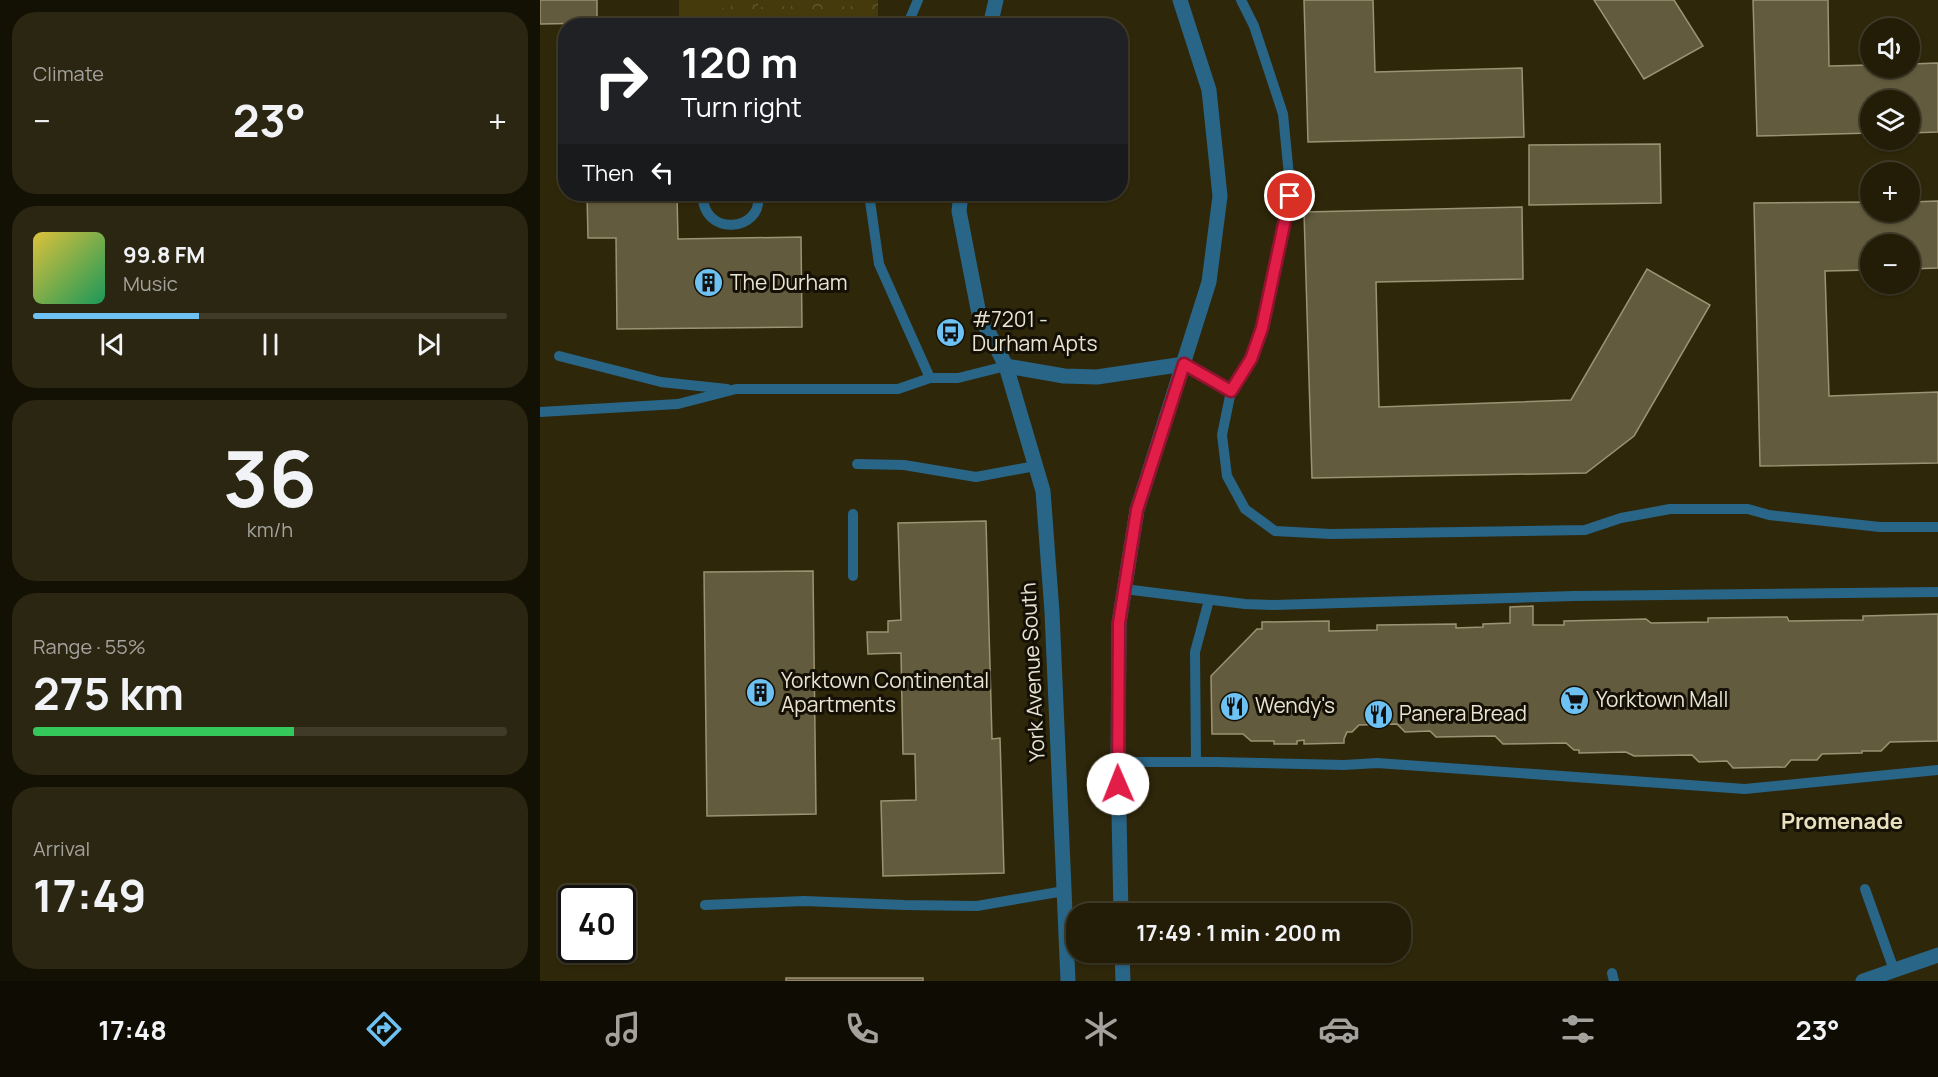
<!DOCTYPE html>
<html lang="en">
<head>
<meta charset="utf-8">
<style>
	:root { --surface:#231d08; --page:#2b2612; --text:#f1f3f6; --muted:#a3a29c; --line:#403b29; --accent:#6dc2f3 }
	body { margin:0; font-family:Manrope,sans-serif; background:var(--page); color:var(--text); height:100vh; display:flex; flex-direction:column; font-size:22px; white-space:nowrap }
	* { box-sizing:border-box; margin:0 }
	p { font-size:20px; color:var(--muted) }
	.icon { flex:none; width:33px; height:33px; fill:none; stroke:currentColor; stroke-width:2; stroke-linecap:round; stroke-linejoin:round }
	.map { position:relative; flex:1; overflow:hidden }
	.sheet { display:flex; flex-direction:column; gap:12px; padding:12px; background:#131004; width:540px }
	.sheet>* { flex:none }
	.banner { position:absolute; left:18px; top:18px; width:570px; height:183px; border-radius:24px; box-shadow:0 2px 4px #0004,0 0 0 2px var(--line); background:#202124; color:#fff; overflow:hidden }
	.tools { position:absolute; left:1320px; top:18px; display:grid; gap:12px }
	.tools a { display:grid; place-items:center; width:60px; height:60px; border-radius:50%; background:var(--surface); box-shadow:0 2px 4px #0004,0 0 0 2px var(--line); font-size:30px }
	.speed { position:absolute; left:18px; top:885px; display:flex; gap:12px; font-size:30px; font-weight:700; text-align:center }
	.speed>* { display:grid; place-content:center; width:78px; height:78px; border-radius:50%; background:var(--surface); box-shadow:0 2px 4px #0004,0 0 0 2px var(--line); line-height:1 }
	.speed .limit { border:3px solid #111; border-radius:9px; background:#fff; color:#111 }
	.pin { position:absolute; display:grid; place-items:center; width:51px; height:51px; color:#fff; margin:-26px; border:3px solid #fff; border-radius:50%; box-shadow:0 2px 6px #0007 }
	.me { position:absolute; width:66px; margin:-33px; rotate:359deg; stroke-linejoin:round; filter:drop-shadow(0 0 4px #0008) }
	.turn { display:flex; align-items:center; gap:21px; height:126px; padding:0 24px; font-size:27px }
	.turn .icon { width:78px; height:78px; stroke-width:2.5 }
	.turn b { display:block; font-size:42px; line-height:51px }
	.then { display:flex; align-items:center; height:57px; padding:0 24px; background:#0003; gap:12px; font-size:22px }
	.big { font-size:45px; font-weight:700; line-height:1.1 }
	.sheet .card { flex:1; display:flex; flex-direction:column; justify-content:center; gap:9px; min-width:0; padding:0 21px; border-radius:24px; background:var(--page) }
	.sheet .dial { align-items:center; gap:0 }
	.dial b { font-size:78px; line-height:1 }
	.song { display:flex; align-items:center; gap:18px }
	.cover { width:72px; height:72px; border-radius:9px; background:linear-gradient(135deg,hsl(50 70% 55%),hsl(150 70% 35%)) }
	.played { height:6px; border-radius:3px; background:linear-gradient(90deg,var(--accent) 35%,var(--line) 35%) }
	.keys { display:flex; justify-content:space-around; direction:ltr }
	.heat { display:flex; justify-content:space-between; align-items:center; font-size:33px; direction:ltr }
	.charge { height:9px; border-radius:4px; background:linear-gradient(90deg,#34c759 55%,var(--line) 0) }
	.trip { position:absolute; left:526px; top:903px; width:345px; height:60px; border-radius:24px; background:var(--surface); box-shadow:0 2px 4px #0004,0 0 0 2px var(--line); font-weight:700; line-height:60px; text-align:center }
	.tab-bar { display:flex; height:96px; justify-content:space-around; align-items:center; background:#0e0c03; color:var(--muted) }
	.tab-bar .icon { width:42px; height:42px }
	.tab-bar .active { color:var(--accent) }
	.tab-bar b { font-size:27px; color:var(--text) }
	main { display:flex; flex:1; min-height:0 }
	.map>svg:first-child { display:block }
	.forest { fill:url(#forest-crowns) }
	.pitch { fill:#453a0c }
	.building { fill:#635b3e; stroke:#9c9374; stroke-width:1.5 }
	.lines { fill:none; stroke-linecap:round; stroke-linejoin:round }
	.service { stroke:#286587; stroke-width:10 }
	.minor { stroke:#286587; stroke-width:15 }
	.tertiary { stroke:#286587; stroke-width:15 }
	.route-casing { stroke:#92132f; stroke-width:15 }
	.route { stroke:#e11d48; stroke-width:10 }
	.labels { text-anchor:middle; stroke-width:6; stroke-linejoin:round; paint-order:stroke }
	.poi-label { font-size:21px; fill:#e8e4d3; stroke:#141005; text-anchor:start }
	.street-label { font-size:21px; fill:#e8e4d3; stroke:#141005 }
	.neighbourhood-label { font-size:22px; font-weight:bold; fill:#e9e0be; stroke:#141005 }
</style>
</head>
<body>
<main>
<section class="sheet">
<div class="card"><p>Climate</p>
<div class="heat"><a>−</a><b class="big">23°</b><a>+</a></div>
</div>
<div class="card">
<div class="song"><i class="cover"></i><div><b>99.8 FM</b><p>Music</p></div></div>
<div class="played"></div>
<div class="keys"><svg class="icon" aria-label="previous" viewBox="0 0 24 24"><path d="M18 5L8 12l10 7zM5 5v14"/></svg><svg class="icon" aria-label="pause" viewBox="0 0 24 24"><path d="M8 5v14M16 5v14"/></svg><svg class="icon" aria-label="next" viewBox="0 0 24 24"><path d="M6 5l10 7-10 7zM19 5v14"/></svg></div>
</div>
<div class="card dial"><b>36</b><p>km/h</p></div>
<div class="card"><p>Range · 55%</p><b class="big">275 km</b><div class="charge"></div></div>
<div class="card"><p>Arrival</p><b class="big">17:49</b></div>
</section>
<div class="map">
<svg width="1398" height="981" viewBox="0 0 1398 981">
	<defs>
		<pattern id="forest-crowns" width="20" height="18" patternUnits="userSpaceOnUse" patternTransform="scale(1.5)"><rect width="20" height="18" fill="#453a0c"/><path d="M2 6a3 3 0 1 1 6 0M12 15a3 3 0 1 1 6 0" fill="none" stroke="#60562e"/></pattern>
	</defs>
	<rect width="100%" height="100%" fill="#2f270a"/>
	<rect class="forest" x="139" y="0" width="199" height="25"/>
	<g class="pitch">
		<path d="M152,0H191V8L152,9Z"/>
		<path d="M218,0H257V6L218,7Z"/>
		<path d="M283,0H322V6L283,7Z"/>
	</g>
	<g class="building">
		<path d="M0,0H57V23L0,24Z"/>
		<path d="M764,0H833L835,72L982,68L984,137L768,142Z"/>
		<path d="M1054,0H1134L1163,46L1104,79Z"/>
		<path d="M1213,0H1288L1289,66L1330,65V68H1370V64L1398,63V132L1370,133V100H1330V133L1217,136Z"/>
		<path d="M1120,144L1121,203L989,205V145Z"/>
		<path d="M47,194H137L138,239L261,237L262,327L77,329L76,238H48Z"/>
		<path d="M1398,201V268L1370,269V244H1330V270L1285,271L1289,396L1398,392V463L1220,466L1214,203L1330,202V212H1370V202Z"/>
		<path d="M982,207L983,279L836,282L839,407L1031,400L1107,269L1170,305L1094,436L1046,473L772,478L764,212Z"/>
		<path d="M446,521L452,739L460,738L464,873L343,876L341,801L376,800L375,754H363L361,653L328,654L327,632H348V621L361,620L358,523Z"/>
		<path d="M273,571L276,814L167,816L164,572Z"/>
		<path d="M993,606V625H1024V621L1106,619L1111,623L1168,622V618L1247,617L1249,621L1323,620V616L1398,614V741L1350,742L1341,751H1322V753L1282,754L1277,760H1251L1245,767L1193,768L1187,761L1159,762L1152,755L1094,756L1086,752L1039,753V750H1034L1026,743L963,744L955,736L896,737L890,731L865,732L857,724L819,725L812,732H807L804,739V743L764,744V740L757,741V744H734V741H711L703,734H672L671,676L717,629H722V622L789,621V631L837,630V625L916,624V628L943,627V624L970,623V607Z"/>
		<rect x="246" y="978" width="137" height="3"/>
	</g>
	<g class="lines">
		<g class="service">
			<path d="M367,26L378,0"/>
			<path d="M163,194C161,237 224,233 218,194"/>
			<path d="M329,194L339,264L390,378H418L466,366"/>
			<path d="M19,356L121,382L187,389"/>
			<path d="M644,364L691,391L682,435L687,476L705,509L735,531L791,534L1045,530L1081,518L1130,509H1208L1229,515L1340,527H1398"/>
			<path d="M691,391L711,359L722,328L751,196L743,114L714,26L701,0"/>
			<path d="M0,412L138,404L196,389H358L390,378"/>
			<path d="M317,464L364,465L436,477L495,466"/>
			<path d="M313,514V576"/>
			<path d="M584,589L705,604L734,605L1034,596L1398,592"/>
			<path d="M578,762H677L804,765L837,763L1205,789L1398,770"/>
			<path d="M656,762L655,652L669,600"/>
			<path d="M1325,889L1354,970"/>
			<path d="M165,905L264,901L364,905L437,906L524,891"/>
			<path d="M1072,973L1074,981"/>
		</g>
		<path class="minor" d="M466,366L524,376L557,377L644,364"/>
		<g class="tertiary">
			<path d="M450,26L456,0"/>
			<path d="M421,194L419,211L439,314L466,366L503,491L512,612L528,981"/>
			<path d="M581,914L578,762L579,623L597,510L669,282L680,196L669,90L640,0"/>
			<path d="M582,952L583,981"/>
			<path d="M1323,981L1398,955"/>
		</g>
	</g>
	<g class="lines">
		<defs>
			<path id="route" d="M578,784L579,623L597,510L644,364L691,391L711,359L722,328L750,196"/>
		</defs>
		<use href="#route" class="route-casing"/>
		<use href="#route" class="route"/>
	</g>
	<defs>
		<symbol id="building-disc" viewBox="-11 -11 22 22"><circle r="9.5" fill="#6dc2f3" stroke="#141005"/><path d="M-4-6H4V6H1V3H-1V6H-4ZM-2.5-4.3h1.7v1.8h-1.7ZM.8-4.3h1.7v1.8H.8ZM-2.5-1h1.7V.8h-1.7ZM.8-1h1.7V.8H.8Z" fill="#111"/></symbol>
		<symbol id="bus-disc" viewBox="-11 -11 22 22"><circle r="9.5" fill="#6dc2f3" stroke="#141005"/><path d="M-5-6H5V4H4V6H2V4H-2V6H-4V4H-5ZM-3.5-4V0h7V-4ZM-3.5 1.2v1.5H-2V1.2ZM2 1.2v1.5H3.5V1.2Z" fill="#111"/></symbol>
		<symbol id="supermarket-disc" viewBox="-11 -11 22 22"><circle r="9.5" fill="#6dc2f3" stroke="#141005"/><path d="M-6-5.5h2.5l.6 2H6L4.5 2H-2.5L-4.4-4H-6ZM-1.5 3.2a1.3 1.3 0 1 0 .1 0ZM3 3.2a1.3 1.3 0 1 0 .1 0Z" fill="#111"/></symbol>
		<symbol id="restaurant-disc" viewBox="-11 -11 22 22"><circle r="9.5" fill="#6dc2f3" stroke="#141005"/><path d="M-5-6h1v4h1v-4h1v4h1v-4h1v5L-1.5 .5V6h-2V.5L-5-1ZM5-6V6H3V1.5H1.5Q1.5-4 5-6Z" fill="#111"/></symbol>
	</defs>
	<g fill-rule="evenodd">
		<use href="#building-disc" x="152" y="266" width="33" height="33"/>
		<use href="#bus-disc" x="394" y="316" width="33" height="33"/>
		<use href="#building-disc" x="204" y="676" width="33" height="33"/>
		<use href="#supermarket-disc" x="1018" y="684" width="33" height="33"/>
		<use href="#restaurant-disc" x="678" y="690" width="33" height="33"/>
		<use href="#restaurant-disc" x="822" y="698" width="33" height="33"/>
	</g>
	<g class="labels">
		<g class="poi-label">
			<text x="190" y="290">The Durham</text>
			<text x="432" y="327">#7201 -<tspan x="432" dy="24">Durham Apts</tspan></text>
			<text x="241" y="688">Yorktown Continental<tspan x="241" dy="24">Apartments</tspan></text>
			<text x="1056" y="707">Yorktown Mall</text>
			<text x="715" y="713">Wendy's</text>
			<text x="859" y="721">Panera Bread</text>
		</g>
		<g class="street-label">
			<text transform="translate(493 672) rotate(-93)" y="7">York Avenue South</text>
		</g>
		<g class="neighbourhood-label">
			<text x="1302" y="829">Promenade</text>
		</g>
	</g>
</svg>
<div class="tools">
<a><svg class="icon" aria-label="sound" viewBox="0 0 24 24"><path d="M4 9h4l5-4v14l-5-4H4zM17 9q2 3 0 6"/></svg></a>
<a><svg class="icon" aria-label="layers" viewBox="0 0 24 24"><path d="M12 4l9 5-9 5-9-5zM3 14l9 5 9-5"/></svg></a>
<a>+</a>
<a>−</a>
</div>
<div class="speed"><div class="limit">40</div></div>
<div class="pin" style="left:750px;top:196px;background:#d93025"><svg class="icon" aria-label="arrive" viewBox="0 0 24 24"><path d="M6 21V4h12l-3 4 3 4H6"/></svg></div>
<svg class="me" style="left:578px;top:784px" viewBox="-20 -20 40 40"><circle r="19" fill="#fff"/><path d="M0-13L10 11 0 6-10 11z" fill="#e11d48"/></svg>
<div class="trip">17:49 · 1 min · 200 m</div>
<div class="banner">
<div class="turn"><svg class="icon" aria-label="right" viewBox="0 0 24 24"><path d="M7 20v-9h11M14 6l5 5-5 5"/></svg><div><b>120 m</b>Turn right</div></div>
<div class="then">Then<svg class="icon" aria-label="left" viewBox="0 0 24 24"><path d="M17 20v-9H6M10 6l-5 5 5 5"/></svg></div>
</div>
</div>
</main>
<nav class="tab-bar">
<b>17:48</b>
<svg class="icon active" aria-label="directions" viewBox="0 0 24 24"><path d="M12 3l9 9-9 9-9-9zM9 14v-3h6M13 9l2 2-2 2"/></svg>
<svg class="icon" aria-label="music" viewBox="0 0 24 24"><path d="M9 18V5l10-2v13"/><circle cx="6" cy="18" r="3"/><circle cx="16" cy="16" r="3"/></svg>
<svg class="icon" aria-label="phone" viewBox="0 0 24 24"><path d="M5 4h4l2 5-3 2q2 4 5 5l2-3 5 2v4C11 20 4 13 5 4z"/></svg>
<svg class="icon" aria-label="climate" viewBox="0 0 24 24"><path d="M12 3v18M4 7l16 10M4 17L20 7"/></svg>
<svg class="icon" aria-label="car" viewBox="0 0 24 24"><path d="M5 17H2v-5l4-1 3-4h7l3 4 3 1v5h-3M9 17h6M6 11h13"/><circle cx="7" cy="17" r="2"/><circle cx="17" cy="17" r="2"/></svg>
<svg class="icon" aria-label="filters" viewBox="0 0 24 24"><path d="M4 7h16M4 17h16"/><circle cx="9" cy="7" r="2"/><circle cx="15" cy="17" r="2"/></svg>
<b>23°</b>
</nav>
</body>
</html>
